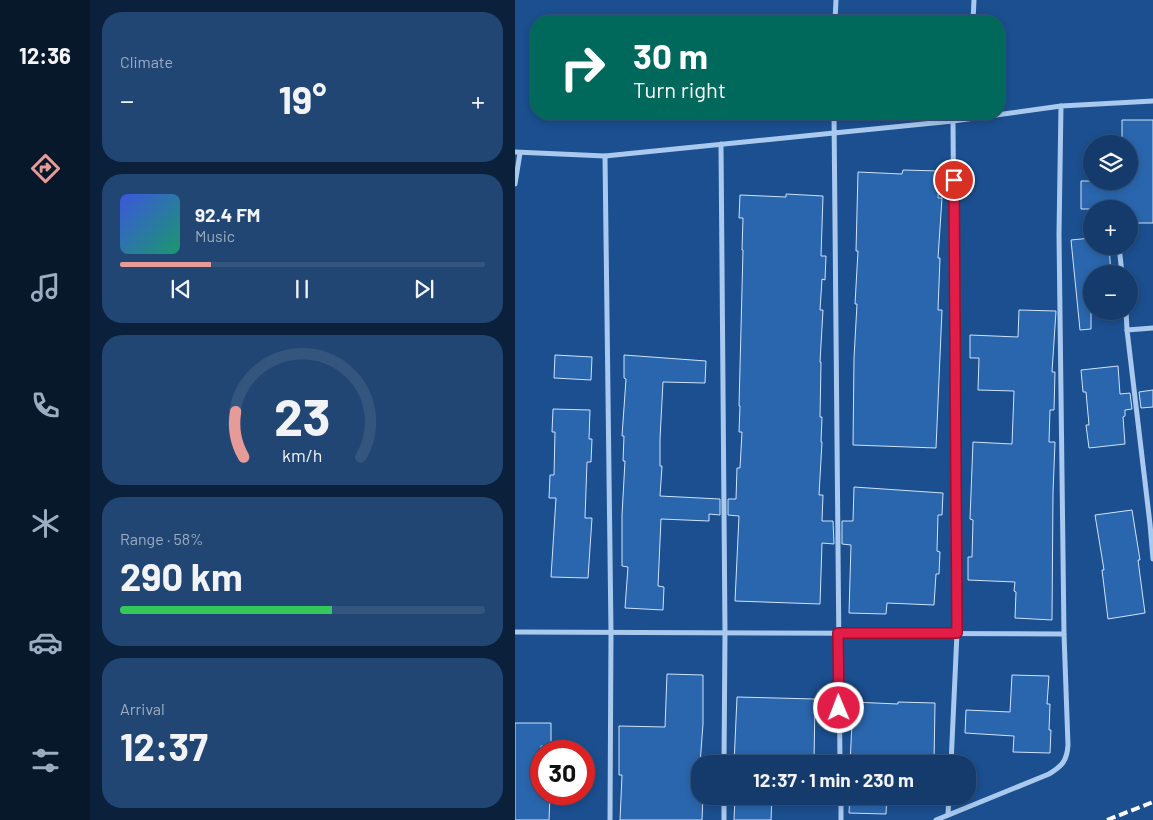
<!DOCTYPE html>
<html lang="en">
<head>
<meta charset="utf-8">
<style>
	:root { --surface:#143b6b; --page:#214673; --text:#f1f3f6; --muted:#9dadc1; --line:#33557e; --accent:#e69b98 }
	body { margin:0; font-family:Barlow,sans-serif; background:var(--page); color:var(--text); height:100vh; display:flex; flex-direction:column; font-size:19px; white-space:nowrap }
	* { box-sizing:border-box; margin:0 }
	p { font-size:16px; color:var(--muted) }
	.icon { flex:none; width:28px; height:28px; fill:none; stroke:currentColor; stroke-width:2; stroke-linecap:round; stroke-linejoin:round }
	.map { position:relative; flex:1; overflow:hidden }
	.drawer { display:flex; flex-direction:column; gap:12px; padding:12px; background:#0b203b; width:425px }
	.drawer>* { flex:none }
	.top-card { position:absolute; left:15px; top:15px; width:475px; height:105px; border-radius:20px; box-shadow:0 2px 8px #0003,0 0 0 1px var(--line); background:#00695c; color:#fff; overflow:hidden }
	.buttons { position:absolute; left:568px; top:135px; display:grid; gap:10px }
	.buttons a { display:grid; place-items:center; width:55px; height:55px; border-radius:50%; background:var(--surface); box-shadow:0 2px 8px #0003,0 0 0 1px var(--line); font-size:25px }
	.speed { position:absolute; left:15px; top:740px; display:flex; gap:10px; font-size:25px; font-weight:700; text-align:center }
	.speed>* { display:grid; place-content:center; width:65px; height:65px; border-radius:50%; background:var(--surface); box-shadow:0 2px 8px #0003,0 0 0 1px var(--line); line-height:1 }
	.speed .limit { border:8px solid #d22; background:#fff; color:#111 }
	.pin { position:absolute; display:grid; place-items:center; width:42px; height:42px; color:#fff; margin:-21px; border:2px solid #fff; border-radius:50%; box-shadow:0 1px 5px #0007 }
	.me { position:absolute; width:55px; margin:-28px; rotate:359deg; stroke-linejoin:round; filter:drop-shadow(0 0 4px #0008) }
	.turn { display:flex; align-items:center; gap:18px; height:105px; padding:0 20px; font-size:22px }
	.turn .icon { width:65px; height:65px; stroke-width:2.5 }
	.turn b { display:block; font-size:35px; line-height:42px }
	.big { font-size:38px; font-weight:700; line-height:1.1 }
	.drawer .tile { flex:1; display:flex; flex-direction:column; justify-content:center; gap:8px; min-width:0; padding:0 18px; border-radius:20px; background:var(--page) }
	.drawer .dial { align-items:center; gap:0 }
	.dial svg { height:130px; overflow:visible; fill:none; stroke:var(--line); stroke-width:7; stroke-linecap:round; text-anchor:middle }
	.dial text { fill:var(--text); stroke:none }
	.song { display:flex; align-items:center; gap:15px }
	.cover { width:60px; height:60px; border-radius:8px; background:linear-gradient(135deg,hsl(230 70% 55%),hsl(160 70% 35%)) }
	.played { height:5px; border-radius:2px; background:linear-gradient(90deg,var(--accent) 25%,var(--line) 25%) }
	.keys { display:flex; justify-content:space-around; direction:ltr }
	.heat { display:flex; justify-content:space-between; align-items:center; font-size:28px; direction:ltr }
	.charge { height:8px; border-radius:4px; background:linear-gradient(90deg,#34c759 58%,var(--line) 0) }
	.trip { position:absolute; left:176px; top:755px; width:285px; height:50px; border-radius:20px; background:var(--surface); box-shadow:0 2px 8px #0003,0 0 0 1px var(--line); font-weight:700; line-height:50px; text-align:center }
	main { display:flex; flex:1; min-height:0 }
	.tab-bar { display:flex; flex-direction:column; width:90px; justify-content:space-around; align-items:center; background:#08182b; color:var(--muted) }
	.tab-bar .icon { width:35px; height:35px }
	.tab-bar .current { color:var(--accent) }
	.tab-bar b { font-size:22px; color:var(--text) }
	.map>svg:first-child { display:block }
	.building { fill:#2a66ad; stroke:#cfe3fa }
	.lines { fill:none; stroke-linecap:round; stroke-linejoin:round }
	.street { stroke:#a9c9ee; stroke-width:5 }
	.rail { stroke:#fff; stroke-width:4; stroke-dasharray:9 4; stroke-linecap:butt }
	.route-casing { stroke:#92132f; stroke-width:12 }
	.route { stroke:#e11d48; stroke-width:9 }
</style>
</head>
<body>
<main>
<nav class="tab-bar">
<b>12:36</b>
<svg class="icon current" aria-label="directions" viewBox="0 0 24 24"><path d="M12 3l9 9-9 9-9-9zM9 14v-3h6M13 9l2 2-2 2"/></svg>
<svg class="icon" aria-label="music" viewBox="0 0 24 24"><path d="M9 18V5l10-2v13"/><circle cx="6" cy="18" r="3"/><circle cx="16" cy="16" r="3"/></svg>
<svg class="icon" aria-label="phone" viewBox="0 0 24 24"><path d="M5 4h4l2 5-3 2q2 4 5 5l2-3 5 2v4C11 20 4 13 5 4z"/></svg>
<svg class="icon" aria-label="climate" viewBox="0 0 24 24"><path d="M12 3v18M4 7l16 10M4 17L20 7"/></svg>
<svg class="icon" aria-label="car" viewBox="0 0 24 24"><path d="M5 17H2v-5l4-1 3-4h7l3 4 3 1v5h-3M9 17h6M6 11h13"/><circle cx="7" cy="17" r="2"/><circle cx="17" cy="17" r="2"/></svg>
<svg class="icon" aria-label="filters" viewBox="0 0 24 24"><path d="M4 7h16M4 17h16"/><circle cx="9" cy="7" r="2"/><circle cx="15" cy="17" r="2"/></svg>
</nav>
<section class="drawer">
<div class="tile"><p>Climate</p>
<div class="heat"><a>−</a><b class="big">19°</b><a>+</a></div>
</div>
<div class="tile">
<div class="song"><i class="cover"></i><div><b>92.4 FM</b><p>Music</p></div></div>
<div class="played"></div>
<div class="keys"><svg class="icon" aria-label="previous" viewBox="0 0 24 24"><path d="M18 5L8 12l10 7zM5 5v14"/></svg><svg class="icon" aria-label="pause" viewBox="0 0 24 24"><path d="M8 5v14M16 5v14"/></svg><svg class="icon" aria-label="next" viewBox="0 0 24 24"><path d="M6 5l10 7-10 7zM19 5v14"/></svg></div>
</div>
<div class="tile dial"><svg viewBox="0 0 100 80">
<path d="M14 69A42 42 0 1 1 86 69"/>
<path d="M14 69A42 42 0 0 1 9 41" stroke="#e69b98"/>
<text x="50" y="56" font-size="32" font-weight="700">23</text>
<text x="50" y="72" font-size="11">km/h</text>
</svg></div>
<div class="tile"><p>Range · 58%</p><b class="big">290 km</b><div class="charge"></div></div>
<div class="tile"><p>Arrival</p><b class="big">12:37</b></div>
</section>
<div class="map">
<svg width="638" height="820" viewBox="0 0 638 820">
	<rect width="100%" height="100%" fill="#1b4f8f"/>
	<g class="building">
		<path d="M607,120H638V223H614V209H566V181H614V143H607Z"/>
		<path d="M388,170L425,171L423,198H427L423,258H425L423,310H427L421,448L338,445L339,358L342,304H340L343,251H341L343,172L387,174Z"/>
		<path d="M271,194L308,196L306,256H311L310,280L307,279L305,310H308L305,362H306L305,417H307L306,442H307L304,495H308L307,521H318L319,544L307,543L305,604L220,601L224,516L213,515V499H221L222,468H225L227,432H224L225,406H224L228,250H227L228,218H224L225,195L271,197Z"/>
		<path d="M576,238V246H594L596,274H576V329L565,330L556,240Z"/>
		<path d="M504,310L541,311L537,372H540L539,410H535L534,442H540L538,493L537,620L500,618L501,592L499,591L500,582L453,580V557H457L458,520L455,519L458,442L497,444L499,391L463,390L464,358H455V335L503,337Z"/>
		<path d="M40,355L77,357L76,380L39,378Z"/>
		<path d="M109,355L191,361L190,383L148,382L145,439V466H147L145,496L205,499V515L194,514V521L146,519L143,586L149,587L148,610L110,608L113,567L107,566V515L110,461H108L109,436H107L111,379L109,378Z"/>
		<path d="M603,366L605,394L615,393L617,409L610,410V416L608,417L610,444L574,448L571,425H574L571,392H568L566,370Z"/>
		<path d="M638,390V407L626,408L624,392Z"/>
		<path d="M38,409L75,410L74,439H77L76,462H72L70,518H77L73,578L36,577L41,498H34L35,475H39L40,432H37Z"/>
		<path d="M339,487L428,493L427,515H423L422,551L425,552L424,574H421L419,605L372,603L371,614L334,613L336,545L327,544V521H338Z"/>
		<path d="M617,510L625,560H623L630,613L593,619L587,570H589L580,515Z"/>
		<path d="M152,674L188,675V724L185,764V796H188L187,820H105L107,775H104V726L150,727Z"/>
		<path d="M497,675L534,676L532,704H535L534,730H536L535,753L498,752L499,736L450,733L451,710L495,712Z"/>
		<path d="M222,697L300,699L299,764H219Z"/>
		<path d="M338,702L383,704V702L420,703L419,764H335Z"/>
		<path d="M0,723H36V746H26V794H35L34,820H0Z"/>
		<path d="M220,796H257L256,820H219Z"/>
		<path d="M335,796H372L371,814L334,813Z"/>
	</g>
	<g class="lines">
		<g class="street">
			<path d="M320,21L321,0"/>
			<path d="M458,21L459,0"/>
			<path d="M319,114L325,764"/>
			<path d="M206,144L210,633L209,764"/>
			<path d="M0,152L90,156L438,121L546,106L638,101"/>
			<path d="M90,156L96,632L95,820"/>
			<path d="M0,184L5,153"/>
			<path d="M604,246L607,274"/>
			<path d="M611,311L612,330"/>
			<path d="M638,328L612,330L635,524L638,559"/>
			<path d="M0,632L549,634"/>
			<path d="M436,764L442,633L438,121"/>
			<path d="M326,796V820"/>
			<path d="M433,815L434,796"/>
			<path d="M209,820V796"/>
			<path d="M421,820L534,774C547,766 552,761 553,745L549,634L544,234L546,106"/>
		</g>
		<path class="rail" d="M592,820L638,802"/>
	</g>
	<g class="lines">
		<defs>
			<path id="route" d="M324,708L323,633H442L439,180"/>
		</defs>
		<use href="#route" class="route-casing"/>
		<use href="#route" class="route"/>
	</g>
</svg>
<div class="buttons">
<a><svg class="icon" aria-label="layers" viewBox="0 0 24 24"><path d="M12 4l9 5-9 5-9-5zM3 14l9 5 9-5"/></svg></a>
<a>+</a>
<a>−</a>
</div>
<div class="speed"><div class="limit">30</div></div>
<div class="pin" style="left:439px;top:180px;background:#d93025"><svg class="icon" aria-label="arrive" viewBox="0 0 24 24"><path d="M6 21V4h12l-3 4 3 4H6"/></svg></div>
<svg class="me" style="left:324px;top:708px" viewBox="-20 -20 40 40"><circle r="17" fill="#e11d48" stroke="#fff" stroke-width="3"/><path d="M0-11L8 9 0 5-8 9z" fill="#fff"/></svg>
<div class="trip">12:37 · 1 min · 230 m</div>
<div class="top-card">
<div class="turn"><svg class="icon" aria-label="right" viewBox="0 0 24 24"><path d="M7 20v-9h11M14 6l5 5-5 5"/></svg><div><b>30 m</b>Turn right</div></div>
</div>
</div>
</main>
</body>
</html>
